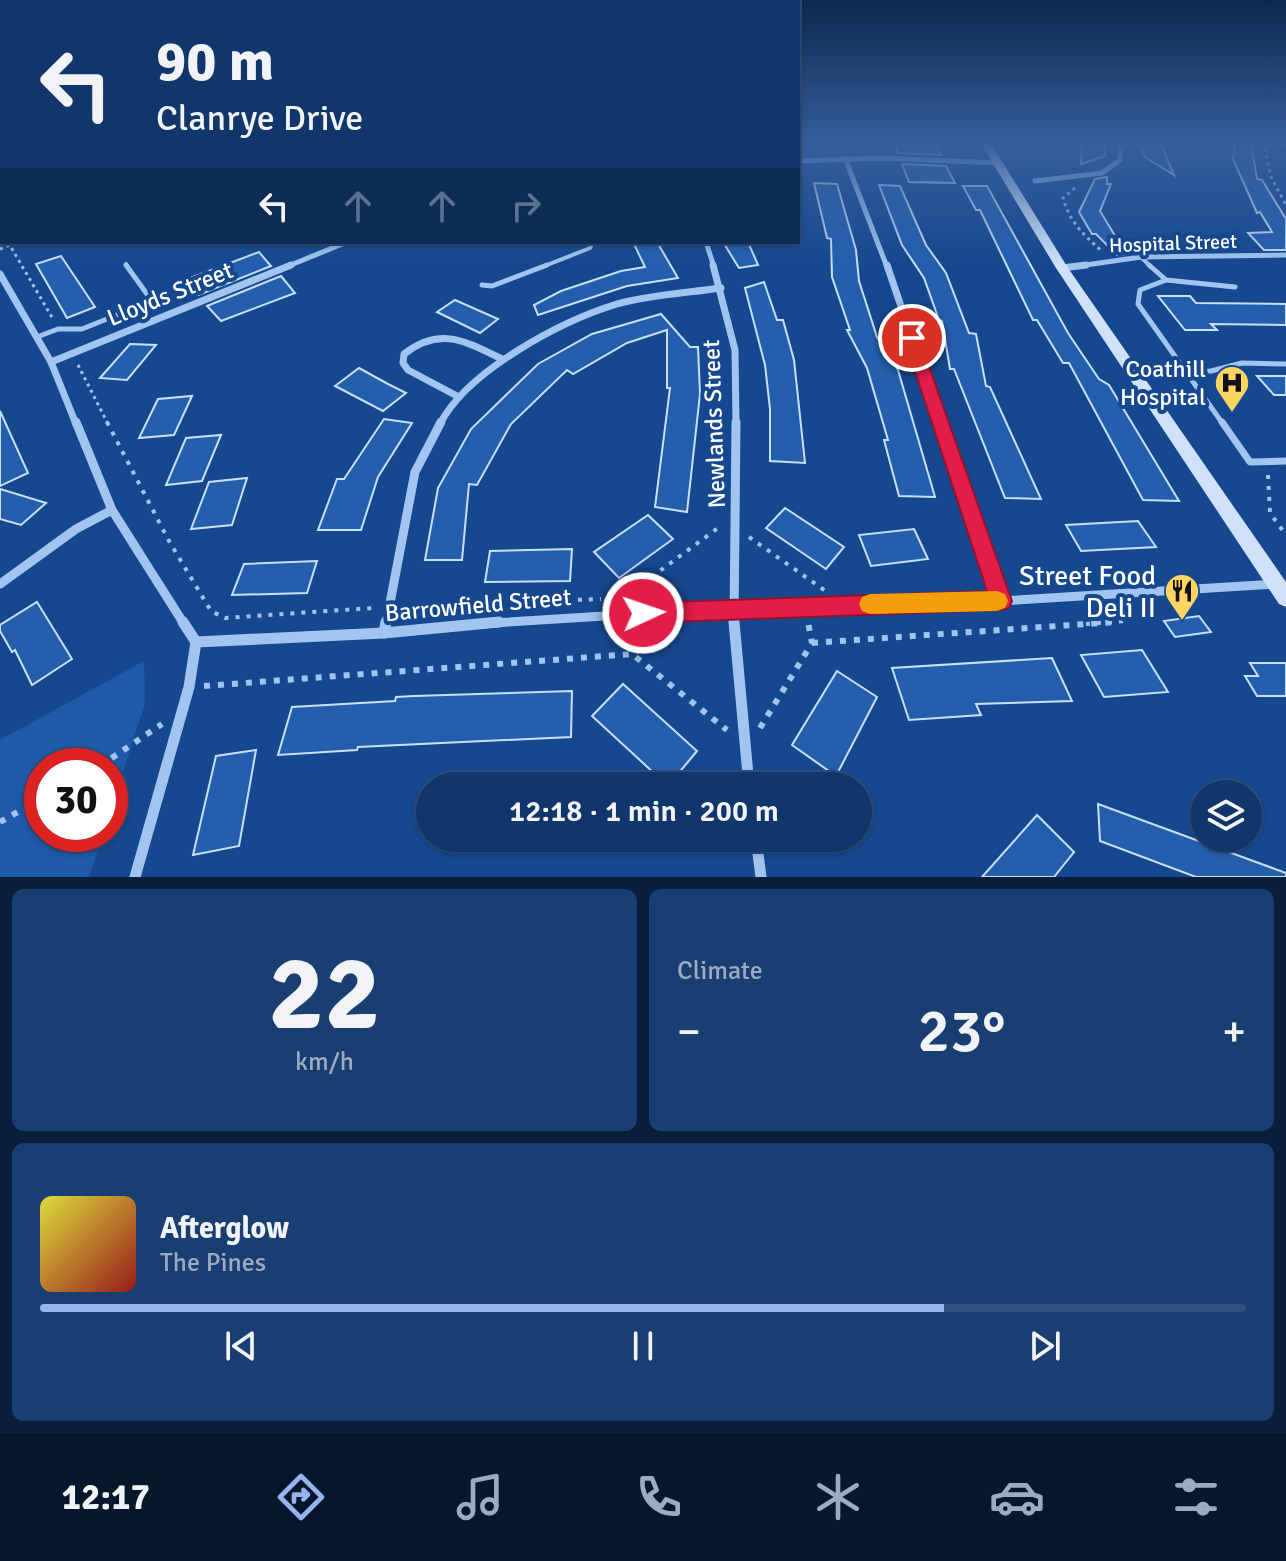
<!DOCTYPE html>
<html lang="en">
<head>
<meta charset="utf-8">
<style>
	:root { --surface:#10366b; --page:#193e71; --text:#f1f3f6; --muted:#9cabc1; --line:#30507e; --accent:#95b2f1 }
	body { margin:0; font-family:Signika,sans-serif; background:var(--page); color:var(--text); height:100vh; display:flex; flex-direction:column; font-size:30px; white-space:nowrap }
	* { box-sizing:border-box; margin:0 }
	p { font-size:26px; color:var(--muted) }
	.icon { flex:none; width:44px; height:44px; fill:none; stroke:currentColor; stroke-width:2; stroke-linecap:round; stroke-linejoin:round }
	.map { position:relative; height:877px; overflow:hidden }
	.details { display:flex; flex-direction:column; gap:12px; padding:12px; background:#091e3b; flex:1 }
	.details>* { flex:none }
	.top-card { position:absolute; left:0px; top:0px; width:800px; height:244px; box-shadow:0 2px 6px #0004,0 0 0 2px var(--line); background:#10366b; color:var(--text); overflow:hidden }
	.tools { position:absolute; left:1190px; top:780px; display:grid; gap:16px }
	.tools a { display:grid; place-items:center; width:72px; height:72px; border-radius:50%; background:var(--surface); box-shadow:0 2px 6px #0004,0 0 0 2px var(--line); font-size:40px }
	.speed { position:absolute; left:24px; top:748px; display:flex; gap:16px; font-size:40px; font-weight:700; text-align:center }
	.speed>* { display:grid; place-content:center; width:104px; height:104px; border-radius:50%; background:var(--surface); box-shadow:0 2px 6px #0004,0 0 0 2px var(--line); line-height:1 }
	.speed .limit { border:12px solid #d22; background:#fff; color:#111 }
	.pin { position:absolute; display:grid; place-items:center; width:68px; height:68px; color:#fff; margin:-34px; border:4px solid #fff; border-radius:50%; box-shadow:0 2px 8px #0007 }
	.me { position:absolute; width:88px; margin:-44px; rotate:87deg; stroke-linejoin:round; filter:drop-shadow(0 0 6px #0008) }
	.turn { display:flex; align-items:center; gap:28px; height:168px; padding:0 24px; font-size:36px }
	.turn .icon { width:104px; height:104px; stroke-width:2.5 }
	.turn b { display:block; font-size:56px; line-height:68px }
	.lanes { display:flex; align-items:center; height:76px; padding:0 24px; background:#0003; justify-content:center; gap:40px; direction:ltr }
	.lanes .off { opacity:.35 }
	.big { font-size:60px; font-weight:600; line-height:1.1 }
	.details .card { flex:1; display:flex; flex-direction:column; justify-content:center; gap:12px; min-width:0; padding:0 28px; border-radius:12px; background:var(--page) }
	.details .dial { align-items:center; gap:0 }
	.dial b { font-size:104px; line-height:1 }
	.song { display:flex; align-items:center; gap:24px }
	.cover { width:96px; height:96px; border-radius:12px; background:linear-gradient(135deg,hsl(60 70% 55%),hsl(0 70% 35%)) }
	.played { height:8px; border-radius:4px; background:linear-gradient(90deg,var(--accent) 75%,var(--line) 75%) }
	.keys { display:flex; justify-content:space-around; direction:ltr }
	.heat { display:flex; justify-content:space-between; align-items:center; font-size:44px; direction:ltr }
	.details .tiles { flex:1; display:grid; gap:12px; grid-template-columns:1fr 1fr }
	.card:last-child { grid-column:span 2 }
	.trip { position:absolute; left:416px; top:772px; width:456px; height:80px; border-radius:40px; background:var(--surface); box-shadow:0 2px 6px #0004,0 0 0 2px var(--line); font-weight:600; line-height:80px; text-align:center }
	.tab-bar { display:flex; height:128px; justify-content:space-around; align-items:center; background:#06162b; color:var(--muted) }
	.tab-bar .icon { width:56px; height:56px }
	.tab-bar .active { color:var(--accent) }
	.tab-bar b { font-size:36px; color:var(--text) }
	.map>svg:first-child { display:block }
	.green { fill:#1e5aa9 }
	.building { fill:#245fae; stroke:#c9dffb; stroke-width:2 }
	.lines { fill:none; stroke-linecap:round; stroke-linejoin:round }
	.path-far2 { stroke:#a2c4f0; stroke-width:3; stroke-dasharray:3 4; stroke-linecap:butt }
	.path-far1 { stroke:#a2c4f0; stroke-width:4; stroke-dasharray:4 7; stroke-linecap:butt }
	.path { stroke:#a2c4f0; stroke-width:6; stroke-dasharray:6 8; stroke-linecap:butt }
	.lane-far2 { stroke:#a2c4f0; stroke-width:4 }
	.lane-far1 { stroke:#a2c4f0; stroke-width:5 }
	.lane { stroke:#a2c4f0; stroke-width:7 }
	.street-far3 { stroke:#a2c4f0; stroke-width:5 }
	.street-far2 { stroke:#a2c4f0; stroke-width:7 }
	.street-far1 { stroke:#a2c4f0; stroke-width:9 }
	.street { stroke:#a2c4f0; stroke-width:11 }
	.secondary { fill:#d0e2fb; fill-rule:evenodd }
	.route { fill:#e11d48; stroke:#92132f; stroke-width:2 }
	.slow { fill:#f59e0b }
	.labels { text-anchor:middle; stroke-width:8; stroke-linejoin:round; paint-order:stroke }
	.far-street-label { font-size:20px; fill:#fff; stroke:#16488f }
	.street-label { font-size:24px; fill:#fff; stroke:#16488f }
	.poi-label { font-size:24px; fill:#fff; stroke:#16488f; text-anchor:end }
	.near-poi-label { font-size:28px; fill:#fff; stroke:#16488f; text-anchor:end }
</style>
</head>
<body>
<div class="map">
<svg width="1286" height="877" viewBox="0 0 1286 877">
	<rect width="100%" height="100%" fill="#16488f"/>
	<path class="green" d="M144,661L145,704L110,811V766H42V834H103L89,877H0V740Z"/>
	<g class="building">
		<path d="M894,142L935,143L941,155L898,153Z"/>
		<path d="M1082,142H1104L1105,156L1081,164Z"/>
		<path d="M1140,142H1160L1174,175L1145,157Z"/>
		<path d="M1235,142H1251L1257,179L1262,180L1286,219V250H1264L1248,233L1272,232L1260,212L1257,213L1233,159Z"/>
		<path d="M902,164L946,166L955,183L909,182Z"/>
		<path d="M1107,177V184H1111L1100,211L1126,254L1117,255L1096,234H1092L1079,212L1095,179Z"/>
		<path d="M814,183L837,184L856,250L859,281L877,337L898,370L935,497L899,496L884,440H888L867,368L847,330H850L832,277L831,239L827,238Z"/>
		<path d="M879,185L900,186L926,245L946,273L969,333L976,334L986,386L990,387L1041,499L1005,498L954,369H950L942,321L939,320L924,278L902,245Z"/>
		<path d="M963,186H987L1068,333L1099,379L1109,385L1179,501L1143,500L1069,363H1063L1037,320H1033L980,210H976Z"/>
		<path d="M633,242H657L678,278L627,286L538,315L534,305L561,291L621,271L645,267Z"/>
		<path d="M723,242H748L758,265L739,268Z"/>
		<path d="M259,252L271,266L198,295L185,280Z"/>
		<path d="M61,256L95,307L67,318L36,264Z"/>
		<path d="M281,276L295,293L221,321L207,306Z"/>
		<path d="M764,282L777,320H783L794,360L805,463L770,461V409L765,365L745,288Z"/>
		<path d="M1158,296H1190L1196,303L1286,304V325L1211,324L1217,330H1185Z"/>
		<path d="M455,300L498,319L480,333L437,312Z"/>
		<path d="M661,314L690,347H698L700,394L687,512L655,507L670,388H667V330L627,343L573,374L567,370L511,424L477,485L469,484L462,560H425L438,488L471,429L538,364L592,334Z"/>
		<path d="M130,344L156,345L127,380L100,378Z"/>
		<path d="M359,368L388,384L406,393L383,411L335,386Z"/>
		<path d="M1257,376H1286V395H1274Z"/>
		<path d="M192,396L174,435L139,438L158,399Z"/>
		<path d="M0,411L28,473L0,486Z"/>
		<path d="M384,419L412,423L378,477L361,530H318L337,479H344Z"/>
		<path d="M221,435L202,481L166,485L186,438Z"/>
		<path d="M247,478L232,525L191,529L209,482Z"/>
		<path d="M0,489L46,503L21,525L0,519Z"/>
		<path d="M785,508L844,547L826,569L766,528Z"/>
		<path d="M648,515L673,539L619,578L594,552Z"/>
		<path d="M1138,521L1156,547L1081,551L1066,525Z"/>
		<path d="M914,529L928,559L871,566L859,535Z"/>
		<path d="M572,549L570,581L485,582L490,551Z"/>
		<path d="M317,561L307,593L232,595L244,564Z"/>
		<path d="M37,602L72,659L32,685L15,650L12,652L0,631V625Z"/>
		<path d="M1199,616L1211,632L1175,637L1164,621Z"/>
		<path d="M1142,650L1168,692L1104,697L1081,655Z"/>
		<path d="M1052,658L1072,701L976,704L981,715L909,720L892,668Z"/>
		<path d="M1250,663H1286V696H1257L1245,676H1258Z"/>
		<path d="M837,671L877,697L836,776L792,745Z"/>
		<path d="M623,684L697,751L668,786L592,716Z"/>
		<path d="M572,691L571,737L358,747L357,750L278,755L292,707L395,701L396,697L414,696Z"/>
		<path d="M256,750L239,846L193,855L216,756Z"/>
		<path d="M1098,804L1286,873V877H1196L1100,841Z"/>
		<path d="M1037,815L1074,852L1054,877H982Z"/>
	</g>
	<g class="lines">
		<g class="path-far2">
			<path d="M1263,142L1271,177L1286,205"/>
			<path d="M1075,188L1063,198C1069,221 1084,236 1102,251"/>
			<path d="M0,222L2,227"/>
			<path d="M8,242L53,319"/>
			<path d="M0,249L17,242"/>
			<path d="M78,365L108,424"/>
		</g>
		<g class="path-far1">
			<path d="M107,422L169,541L211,611L225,618L373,608"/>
			<path d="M1268,475L1270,513L1286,535"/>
			<path d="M749,537L827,592"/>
			<path d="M614,599L630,593L722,525"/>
			<path d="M402,606L601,599"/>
			<path d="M1086,624L1125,621L1116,606"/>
		</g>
		<g class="path">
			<path d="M812,643L1115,622"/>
			<path d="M204,686L632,654L727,730"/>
			<path d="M760,728L812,643L808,622"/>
			<path d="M100,766L162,724"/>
			<path d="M0,822L42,798"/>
		</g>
		<g class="lane-far2">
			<path d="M1141,257L1151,267"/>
			<path d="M126,264L128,267"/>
			<path d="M542,267L590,248L593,242"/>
		</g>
		<g class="lane-far1">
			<path d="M126,265L152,301"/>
			<path d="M1149,265L1166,280L1235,287"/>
			<path d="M1166,280L1140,290L1138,304L1223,424"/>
			<path d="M482,285L492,286L547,265"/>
			<path d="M37,337L58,329H82L167,295"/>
			<path d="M1187,372L1211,371L1242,363L1286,364"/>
		</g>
		<path class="lane" d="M1222,422L1250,462L1286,461"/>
		<g class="street-far3">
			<path d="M1285,142L1286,145"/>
			<path d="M845,158L887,267"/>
			<path d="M798,161L883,158L998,163"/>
			<path d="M1035,181L1102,173L1120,160L1121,142"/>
			<path d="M706,242L714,267"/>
			<path d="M286,267L347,242"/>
			<path d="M1072,267L1141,257L1286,255"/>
		</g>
		<g class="street-far2">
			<path d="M713,265L735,350L736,424"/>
			<path d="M887,265L941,424"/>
			<path d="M1062,268L1086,265"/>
			<path d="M0,274L51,362L76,424"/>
			<path d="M51,362L291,265"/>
			<path d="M459,397L408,370L403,363L404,354C440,326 465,341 502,359"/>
			<path d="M440,424C467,371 561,321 617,304C649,295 687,293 721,288"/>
		</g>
		<g class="street-far1">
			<path d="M76,422L112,510L184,624"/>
			<path d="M940,422L1001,601"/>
			<path d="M0,584L76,529L112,510"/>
			<path d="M386,624L415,472L441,422"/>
			<path d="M477,624L733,608L1001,601L1275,584"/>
			<path d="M734,624L736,422"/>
		</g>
		<g class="street">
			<path d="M183,622L196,642L384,633L499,622"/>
			<path d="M734,622L749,786"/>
			<path d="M384,633L386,622"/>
			<path d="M756,838L761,877"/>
			<path d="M135,877L189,687L196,642"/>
		</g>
		<path class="secondary" d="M980,142H990L1068,268L1286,582V607L1279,604L1056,268Z"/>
	</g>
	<linearGradient id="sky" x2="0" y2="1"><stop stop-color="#0c284f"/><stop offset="0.54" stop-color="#365e9b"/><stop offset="1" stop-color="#365e9b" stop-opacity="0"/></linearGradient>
	<rect width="1286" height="265" fill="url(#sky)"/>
	<path class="route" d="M912,333L919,338L1012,601L1009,608L1001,610L643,623L635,620L632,613L635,606L643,603L987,591L904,338Z"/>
	<path class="slow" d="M997,591L1005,594L1008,601L1005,608L997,611L870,614L862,611L859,604L862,597L870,594Z"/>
	<defs>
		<symbol id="hospital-pin" viewBox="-11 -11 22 30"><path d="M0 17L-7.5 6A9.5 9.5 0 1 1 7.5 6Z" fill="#ffd561" stroke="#16488f"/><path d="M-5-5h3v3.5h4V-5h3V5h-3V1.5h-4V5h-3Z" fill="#111"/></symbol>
		<symbol id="restaurant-pin" viewBox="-11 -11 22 30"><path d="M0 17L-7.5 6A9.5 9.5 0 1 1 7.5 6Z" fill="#ffd561" stroke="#16488f"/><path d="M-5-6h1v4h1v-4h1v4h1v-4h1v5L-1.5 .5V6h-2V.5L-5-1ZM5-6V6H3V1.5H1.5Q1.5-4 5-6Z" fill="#111"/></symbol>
	</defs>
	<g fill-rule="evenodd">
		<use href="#hospital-pin" x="1212" y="363" width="40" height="54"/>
		<use href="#restaurant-pin" x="1162" y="571" width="40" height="54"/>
	</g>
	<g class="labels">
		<g class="far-street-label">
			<text transform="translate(1173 243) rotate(-2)" y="7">Hospital Street</text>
		</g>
		<g class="street-label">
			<text transform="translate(170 294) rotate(-22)" y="8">Lloyds Street</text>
			<text transform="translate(714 424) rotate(-92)" y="8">Newlands Street</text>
			<text transform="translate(478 605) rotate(-5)" y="8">Barrowfield Street</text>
		</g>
		<g class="poi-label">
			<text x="1206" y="377">Coathill<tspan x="1206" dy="28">Hospital</tspan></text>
		</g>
		<g class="near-poi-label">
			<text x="1156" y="585">Street Food<tspan x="1156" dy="32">Deli II</tspan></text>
		</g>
	</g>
</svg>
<div class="tools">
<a><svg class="icon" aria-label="layers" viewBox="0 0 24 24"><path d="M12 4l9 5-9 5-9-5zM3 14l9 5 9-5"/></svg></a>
</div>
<div class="speed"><div class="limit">30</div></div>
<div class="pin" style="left:912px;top:338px;background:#d93025"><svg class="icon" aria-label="arrive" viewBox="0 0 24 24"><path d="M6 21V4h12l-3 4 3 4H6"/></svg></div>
<svg class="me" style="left:643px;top:613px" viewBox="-20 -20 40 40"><circle r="17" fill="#e11d48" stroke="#fff" stroke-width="3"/><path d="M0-11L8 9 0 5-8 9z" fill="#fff"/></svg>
<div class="trip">12:18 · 1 min · 200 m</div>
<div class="top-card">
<div class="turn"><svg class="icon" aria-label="left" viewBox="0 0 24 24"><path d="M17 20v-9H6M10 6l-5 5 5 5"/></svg><div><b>90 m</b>Clanrye Drive</div></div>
<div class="lanes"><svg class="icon" aria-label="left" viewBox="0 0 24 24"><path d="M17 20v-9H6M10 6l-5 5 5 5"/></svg><svg class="icon off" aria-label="ahead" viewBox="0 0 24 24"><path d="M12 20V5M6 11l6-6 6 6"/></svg><svg class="icon off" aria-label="ahead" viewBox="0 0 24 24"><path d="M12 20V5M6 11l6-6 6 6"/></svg><svg class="icon off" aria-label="right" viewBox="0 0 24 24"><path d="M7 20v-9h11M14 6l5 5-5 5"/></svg></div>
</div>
</div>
<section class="details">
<div class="tiles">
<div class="card dial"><b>22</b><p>km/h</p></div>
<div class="card"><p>Climate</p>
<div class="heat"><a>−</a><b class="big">23°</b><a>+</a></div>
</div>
<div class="card">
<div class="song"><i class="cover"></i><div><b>Afterglow</b><p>The Pines</p></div></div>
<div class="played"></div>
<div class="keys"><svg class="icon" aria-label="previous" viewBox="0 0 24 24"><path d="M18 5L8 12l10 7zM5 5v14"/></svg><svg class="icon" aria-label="pause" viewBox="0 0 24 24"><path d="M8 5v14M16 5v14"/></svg><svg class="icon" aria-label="next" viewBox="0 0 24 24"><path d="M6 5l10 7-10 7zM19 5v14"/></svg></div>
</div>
</div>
</section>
<nav class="tab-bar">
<b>12:17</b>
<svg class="icon active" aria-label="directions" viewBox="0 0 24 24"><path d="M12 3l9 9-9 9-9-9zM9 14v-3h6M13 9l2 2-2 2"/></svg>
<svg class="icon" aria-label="music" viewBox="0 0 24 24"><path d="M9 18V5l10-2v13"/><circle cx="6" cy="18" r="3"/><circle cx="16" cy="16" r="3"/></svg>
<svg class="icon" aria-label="phone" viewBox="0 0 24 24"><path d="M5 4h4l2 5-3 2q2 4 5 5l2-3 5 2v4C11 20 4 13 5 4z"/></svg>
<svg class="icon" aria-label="climate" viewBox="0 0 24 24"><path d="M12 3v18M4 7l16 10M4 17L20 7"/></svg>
<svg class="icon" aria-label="car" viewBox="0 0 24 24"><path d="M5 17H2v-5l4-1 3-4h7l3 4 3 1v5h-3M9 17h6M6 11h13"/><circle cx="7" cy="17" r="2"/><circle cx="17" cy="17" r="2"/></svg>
<svg class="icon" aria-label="filters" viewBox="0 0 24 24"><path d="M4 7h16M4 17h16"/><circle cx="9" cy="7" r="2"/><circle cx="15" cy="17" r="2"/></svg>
</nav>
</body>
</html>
